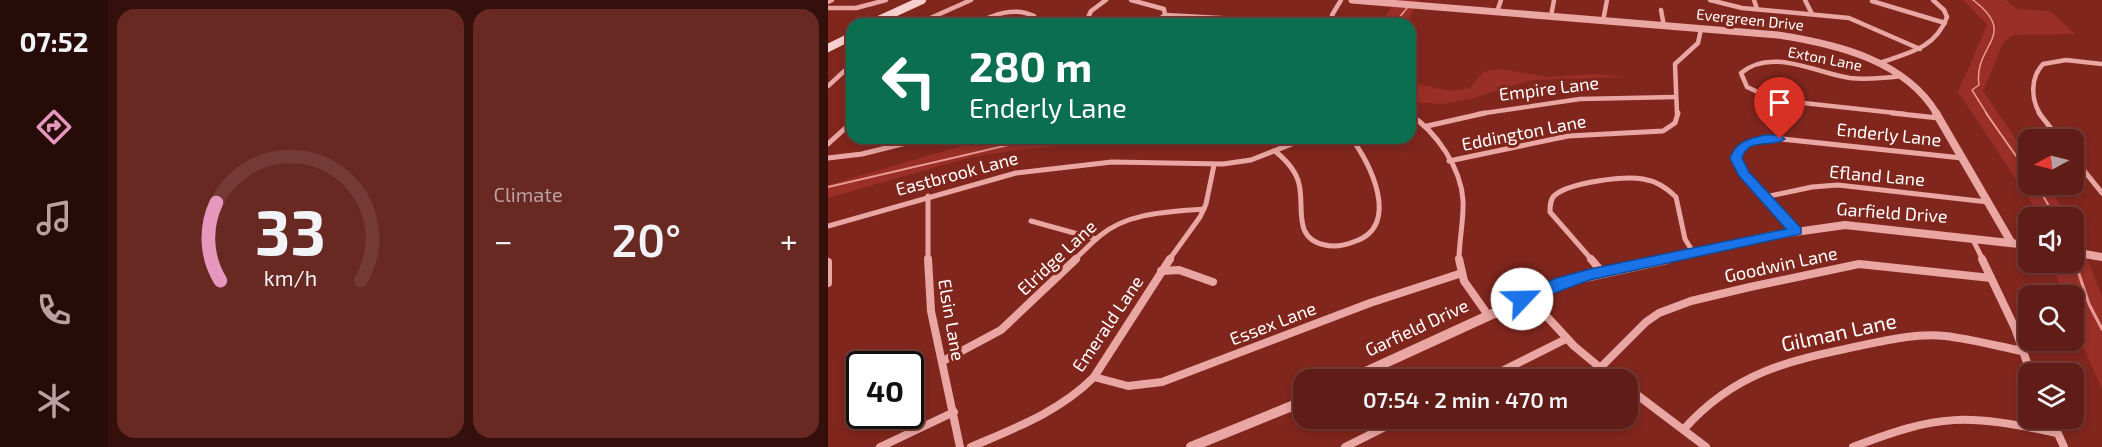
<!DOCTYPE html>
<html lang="en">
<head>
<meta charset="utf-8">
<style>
	:root { --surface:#601c16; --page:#692923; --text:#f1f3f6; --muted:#baa1a1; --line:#743a35; --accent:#e797bd }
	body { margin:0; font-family:"Exo 2",sans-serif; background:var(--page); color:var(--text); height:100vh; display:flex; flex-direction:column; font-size:22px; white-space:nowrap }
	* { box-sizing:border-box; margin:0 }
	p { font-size:20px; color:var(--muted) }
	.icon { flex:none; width:33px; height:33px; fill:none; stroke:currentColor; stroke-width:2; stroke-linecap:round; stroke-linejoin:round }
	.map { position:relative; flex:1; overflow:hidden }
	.sheet { display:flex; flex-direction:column; gap:9px; padding:9px; background:#350f0c; width:720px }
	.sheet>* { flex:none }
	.guide { position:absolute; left:18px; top:18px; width:570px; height:126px; border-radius:18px; box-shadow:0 3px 9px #0003,0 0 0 2px var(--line); background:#0b6e4f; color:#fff; overflow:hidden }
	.needle { width:39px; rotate:263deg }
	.tools { position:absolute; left:1190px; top:129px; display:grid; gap:12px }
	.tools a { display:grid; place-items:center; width:66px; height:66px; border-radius:12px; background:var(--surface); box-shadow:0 3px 9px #0003,0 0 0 2px var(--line); font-size:30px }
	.speed { position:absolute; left:18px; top:351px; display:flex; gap:12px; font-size:30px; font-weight:700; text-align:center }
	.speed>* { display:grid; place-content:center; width:78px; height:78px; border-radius:50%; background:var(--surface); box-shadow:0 3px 9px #0003,0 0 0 2px var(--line); line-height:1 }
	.speed .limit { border:3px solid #111; border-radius:9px; background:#fff; color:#111 }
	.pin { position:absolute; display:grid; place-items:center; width:51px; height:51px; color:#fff; margin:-62px -26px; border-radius:50% 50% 50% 0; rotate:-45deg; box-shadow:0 0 6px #0007 }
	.pin .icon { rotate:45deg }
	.me { position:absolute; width:66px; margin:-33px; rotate:66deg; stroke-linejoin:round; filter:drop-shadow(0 0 4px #0008) }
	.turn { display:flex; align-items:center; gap:21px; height:126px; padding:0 24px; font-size:27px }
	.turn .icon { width:78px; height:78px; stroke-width:2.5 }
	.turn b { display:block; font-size:42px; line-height:51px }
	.big { font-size:45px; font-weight:600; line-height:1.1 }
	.sheet .widget { flex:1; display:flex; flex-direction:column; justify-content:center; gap:9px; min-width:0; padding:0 21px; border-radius:18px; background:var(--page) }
	.sheet .dial { align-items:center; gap:0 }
	.dial svg { height:156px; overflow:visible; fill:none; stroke:var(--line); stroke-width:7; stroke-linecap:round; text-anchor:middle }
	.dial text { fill:var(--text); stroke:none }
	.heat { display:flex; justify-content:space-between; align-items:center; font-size:33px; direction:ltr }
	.sheet .tiles { flex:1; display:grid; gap:9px; grid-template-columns:repeat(2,1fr) }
	.trip { position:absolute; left:465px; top:369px; width:345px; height:60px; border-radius:18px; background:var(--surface); box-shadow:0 3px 9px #0003,0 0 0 2px var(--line); font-weight:600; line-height:60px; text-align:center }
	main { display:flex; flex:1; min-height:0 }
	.tabs { display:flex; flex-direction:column; width:108px; justify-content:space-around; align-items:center; background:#260b09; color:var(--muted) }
	.tabs .icon { width:42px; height:42px }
	.tabs .current { color:var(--accent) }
	.tabs b { font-size:27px; color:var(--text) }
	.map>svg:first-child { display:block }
	.green { fill:#992f27 }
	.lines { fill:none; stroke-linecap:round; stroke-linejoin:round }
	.stream-far2 { stroke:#eb9a95; stroke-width:1.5 }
	.stream-far1 { stroke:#eb9a95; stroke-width:2 }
	.stream { stroke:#eb9a95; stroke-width:3 }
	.minor-far2 { stroke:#e9a6a2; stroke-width:4.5 }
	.minor-far1 { stroke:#e9a6a2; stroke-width:5 }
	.minor { stroke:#e9a6a2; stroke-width:8 }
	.tertiary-far2 { stroke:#e9a6a2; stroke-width:7 }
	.tertiary-far1 { stroke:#e9a6a2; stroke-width:8 }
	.tertiary { stroke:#e9a6a2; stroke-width:10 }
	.secondary { stroke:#f7d0cd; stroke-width:8 }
	.route { fill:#1a73e8; stroke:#114b97; stroke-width:1.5 }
	.labels { text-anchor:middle; stroke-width:6; stroke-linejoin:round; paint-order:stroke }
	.far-street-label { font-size:15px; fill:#fff; stroke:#80261d }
	.street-label { font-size:18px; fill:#fff; stroke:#80261d }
	.near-street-label { font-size:21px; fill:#fff; stroke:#80261d }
</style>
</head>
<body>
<main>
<nav class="tabs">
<b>07:52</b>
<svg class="icon current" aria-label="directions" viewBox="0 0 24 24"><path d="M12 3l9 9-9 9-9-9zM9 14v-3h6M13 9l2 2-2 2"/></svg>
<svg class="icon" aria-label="music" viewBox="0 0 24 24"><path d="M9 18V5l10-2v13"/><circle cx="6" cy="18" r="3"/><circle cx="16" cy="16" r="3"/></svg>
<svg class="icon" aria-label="phone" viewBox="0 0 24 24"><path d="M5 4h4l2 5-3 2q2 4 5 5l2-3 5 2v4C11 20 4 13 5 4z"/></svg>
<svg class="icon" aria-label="climate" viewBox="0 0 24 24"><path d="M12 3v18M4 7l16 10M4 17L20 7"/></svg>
</nav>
<section class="sheet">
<div class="tiles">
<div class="widget dial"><svg viewBox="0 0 100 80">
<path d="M14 69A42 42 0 1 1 86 69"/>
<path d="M14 69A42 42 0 0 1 12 29" stroke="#e797bd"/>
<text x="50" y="56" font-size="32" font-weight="700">33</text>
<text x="50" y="72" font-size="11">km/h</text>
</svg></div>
<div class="widget"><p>Climate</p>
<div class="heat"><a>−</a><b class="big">20°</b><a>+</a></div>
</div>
</div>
</section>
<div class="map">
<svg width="1274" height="447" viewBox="0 0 1274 447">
	<rect width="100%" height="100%" fill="#80261d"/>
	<g class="green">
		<path d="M569,0H591L578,24H552Z"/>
		<path d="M1135,0H1178L1189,9L1222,11L1247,34L1185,35L1175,43L1155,91L1200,157V184L1219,185L1241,217H1210L1207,208L1130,92L1159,25Z"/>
		<path d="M672,69L721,77L766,74L796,77L704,80L642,99L615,104L582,102V82L622,91L642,88L655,72Z"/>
		<path d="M161,138H423L374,142L303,139L192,150L143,157L0,198V185Z"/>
		<path d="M1245,223L1274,296V389L1245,325V296L1235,295L1224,263L1245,262Z"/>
	</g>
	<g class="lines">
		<g class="stream-far2">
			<path d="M1145,0C1192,36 1145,44 1151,85L1144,90L1159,114"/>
			<path d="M566,24L579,8"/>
		</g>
		<g class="stream-far1">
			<path d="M1158,113L1200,173"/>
			<path d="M1208,184L1228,218"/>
			<path d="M0,187L210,138"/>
			<path d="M1245,256L1247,260"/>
		</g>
		<path class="stream" d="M1246,259L1261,304L1274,329"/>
		<g class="minor-far2">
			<path d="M303,0L336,9L337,15L325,24"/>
			<path d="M882,0L914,8L1021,18L1092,49"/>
			<path d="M926,0L929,9"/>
			<path d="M977,0L984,14"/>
			<path d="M1044,1L1117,23"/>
			<path d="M0,2L4,0"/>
			<path d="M0,8H28L58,0"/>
			<path d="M833,10L836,26"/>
			<path d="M669,12L673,0"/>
			<path d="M337,15L429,20L447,24"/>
			<path d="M723,16L726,0"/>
			<path d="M775,21L779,0"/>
			<path d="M89,24L143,0"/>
			<path d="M146,24C165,15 186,6 206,16L208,20L203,24"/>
			<path d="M257,24L263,11L278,0"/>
			<path d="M508,24L504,15L513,0"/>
			<path d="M1051,63C1080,53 1107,49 1119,17L1116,10L1105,0"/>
			<path d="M1074,76C1057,78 1039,80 1022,78C988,73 943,47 913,73L919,87L947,100L1077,114"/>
			<path d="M0,86L24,64"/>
			<path d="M650,114L752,99L847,97"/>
			<path d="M849,114L847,64L870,43L873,29"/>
			<path d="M1212,114C1203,99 1202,78 1215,64L1238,60L1274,64"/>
		</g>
		<g class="minor-far1">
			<path d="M1064,113L1110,118"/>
			<path d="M1211,113L1232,140"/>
			<path d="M582,115C608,131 633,168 635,200C636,220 631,240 631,260"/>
			<path d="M599,126L657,113"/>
			<path d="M0,144L24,122"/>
			<path d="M447,151C458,160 468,170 471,184C477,208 464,238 497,245C508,248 518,245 528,241C573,225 542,162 523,138"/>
			<path d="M1245,157L1274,193"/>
			<path d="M0,158L34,154L98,138"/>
			<path d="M621,161L740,136L835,131L847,123L850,113"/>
			<path d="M100,196V260"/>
			<path d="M937,197L984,187L1010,185L1160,202"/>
			<path d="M203,221L268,239"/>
			<path d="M0,226L188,173L284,162L395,164L423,160L479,138"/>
			<path d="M968,231L911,168L909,154L920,143L944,138L1134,158"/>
			<path d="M1144,238L1155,260"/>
			<path d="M246,260C255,252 264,242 273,235C301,212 342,212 376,209"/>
			<path d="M341,260L372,217L378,204L386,165"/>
			<path d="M764,260L722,212C722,206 722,199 727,195C743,182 796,176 815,179C828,181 839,188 848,197L857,239L865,252"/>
		</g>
		<g class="minor">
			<path d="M100,259L103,311L132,447"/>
			<path d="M631,259L636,281L660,315"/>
			<path d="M763,259L774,272"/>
			<path d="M1154,259L1187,328L1203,374"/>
			<path d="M0,262V283"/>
			<path d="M333,271L351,270L385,282"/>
			<path d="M700,296L746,346L787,380"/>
			<path d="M115,361L173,330L248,259"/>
			<path d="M772,368L818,322L831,313L863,301L922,287L1031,264L1163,278"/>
			<path d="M266,377L300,386L334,382L542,303L634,273"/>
			<path d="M656,380L738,339"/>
			<path d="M800,388L878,447"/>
			<path d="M1223,418L1236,447"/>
			<path d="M856,429C907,372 960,361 1031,346C1059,340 1088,333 1117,336C1143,339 1169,346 1194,351"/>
			<path d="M52,447L126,412"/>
			<path d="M143,447C187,428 231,412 266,377L342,259"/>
			<path d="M517,447L575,418"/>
			<path d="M1025,447C1113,413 1138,414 1229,433"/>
		</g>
		<path class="tertiary-far2" d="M524,0L950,35C1008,44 1077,60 1109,114"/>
		<g class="tertiary-far1">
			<path d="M1108,113L1183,242"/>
			<path d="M1245,252L1274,257"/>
			<path d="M832,260L946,235L1017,225L1200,245"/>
		</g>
		<g class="tertiary">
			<path d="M520,380L734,282L839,259"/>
			<path d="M363,447L476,401"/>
		</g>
		<g class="secondary">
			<path d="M42,24L94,0"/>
			<path d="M0,48L24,36"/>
		</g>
	</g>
	<path class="route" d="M937,135H952L957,139C945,149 921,136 914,158L921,172L973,228V234L762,280C748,284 698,306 688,303L686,299L688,295L729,278L762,269L958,229L911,176L902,158C908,141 921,139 937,135Z"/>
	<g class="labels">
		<g class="far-street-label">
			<text transform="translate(922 20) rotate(6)" y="5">Evergreen Drive</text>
			<text transform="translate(997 59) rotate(11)" y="5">Exton Lane</text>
		</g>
		<g class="street-label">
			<text transform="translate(721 89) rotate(-7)" y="6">Empire Lane</text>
			<text transform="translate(696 133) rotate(-11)" y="6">Eddington Lane</text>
			<text transform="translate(1061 135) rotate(6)" y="6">Enderly Lane</text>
			<text transform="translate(129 174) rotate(-15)" y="6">Eastbrook Lane</text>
			<text transform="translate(1049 176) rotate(5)" y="6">Efland Lane</text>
			<text transform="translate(1064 213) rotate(4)" y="6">Garfield Drive</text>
			<text transform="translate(229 258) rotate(-43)" y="6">Elridge Lane</text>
			<text transform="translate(953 265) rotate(-12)" y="6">Goodwin Lane</text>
			<text transform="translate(123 320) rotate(80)" y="6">Elsin Lane</text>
			<text transform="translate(280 324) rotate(-56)" y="6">Emerald Lane</text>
			<text transform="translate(445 324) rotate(-21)" y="6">Essex Lane</text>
			<text transform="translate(589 328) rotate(-25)" y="6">Garfield Drive</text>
		</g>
		<g class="near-street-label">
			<text transform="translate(1011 333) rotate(-12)" y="7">Gilman Lane</text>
		</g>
	</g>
</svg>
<div class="tools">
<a><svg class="needle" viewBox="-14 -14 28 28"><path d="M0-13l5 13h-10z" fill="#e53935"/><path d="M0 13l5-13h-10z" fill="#baa1a1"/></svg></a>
<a><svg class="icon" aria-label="sound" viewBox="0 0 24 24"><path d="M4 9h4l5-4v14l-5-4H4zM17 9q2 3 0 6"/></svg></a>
<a><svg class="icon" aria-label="search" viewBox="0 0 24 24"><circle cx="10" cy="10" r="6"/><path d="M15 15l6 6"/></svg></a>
<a><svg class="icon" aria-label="layers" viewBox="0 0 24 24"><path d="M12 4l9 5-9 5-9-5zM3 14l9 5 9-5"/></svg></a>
</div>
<div class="speed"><div class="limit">40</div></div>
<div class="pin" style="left:952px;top:139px;background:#d93025"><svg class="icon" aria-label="arrive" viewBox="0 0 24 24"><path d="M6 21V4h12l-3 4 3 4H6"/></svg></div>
<svg class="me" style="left:694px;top:299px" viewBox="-20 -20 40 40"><circle r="19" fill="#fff"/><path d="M0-13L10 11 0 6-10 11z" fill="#1a73e8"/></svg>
<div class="trip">07:54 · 2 min · 470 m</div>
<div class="guide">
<div class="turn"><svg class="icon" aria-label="left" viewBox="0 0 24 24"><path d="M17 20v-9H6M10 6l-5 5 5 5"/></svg><div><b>280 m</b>Enderly Lane</div></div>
</div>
</div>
</main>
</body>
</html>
